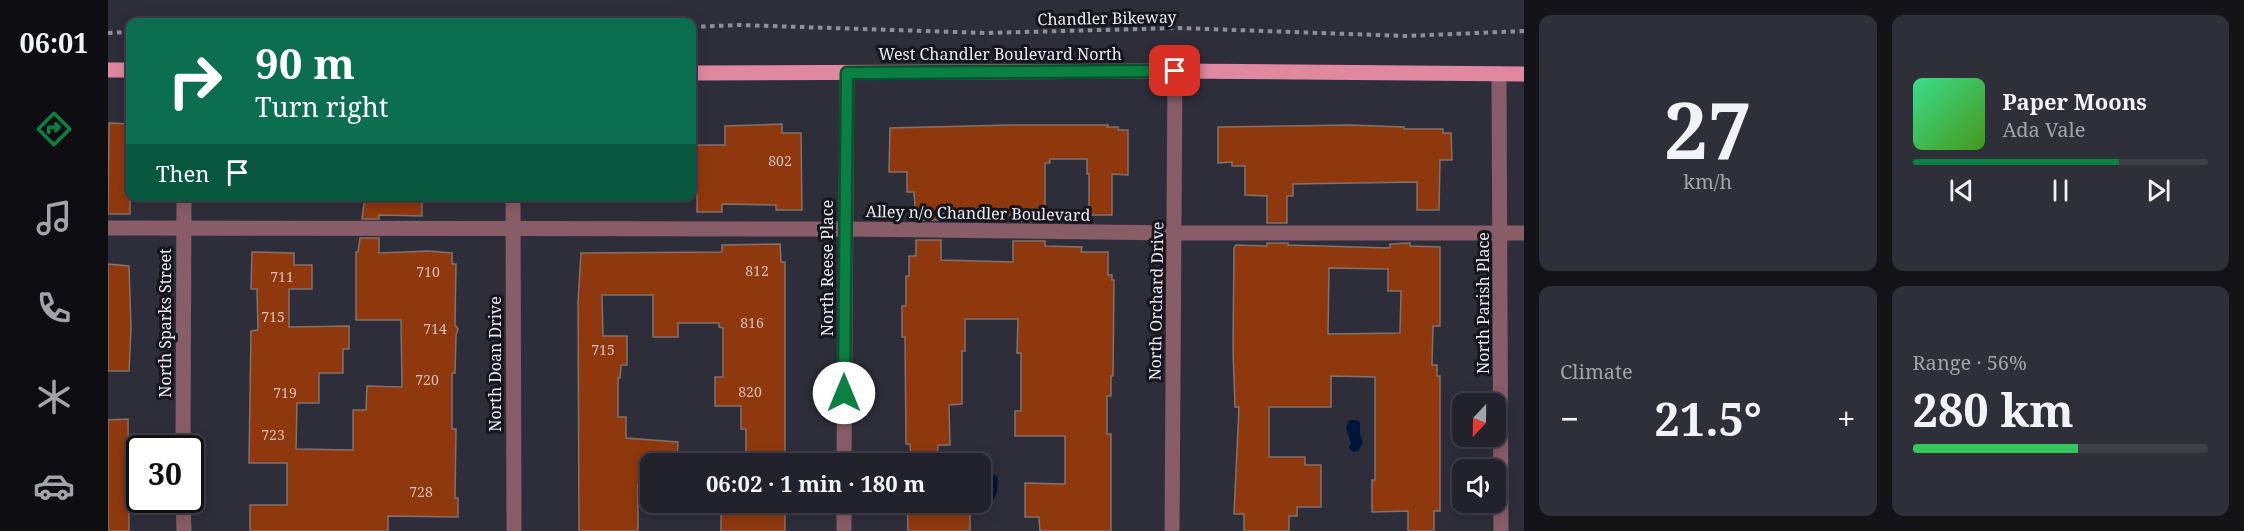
<!DOCTYPE html>
<html lang="en">
<head>
<meta charset="utf-8">
<style>
	:root { --surface:#22222c; --page:#2e2f38; --text:#f1f3f6; --muted:#a2a4a9; --line:#3f3f48; --accent:#0b8043 }
	body { margin:0; font-family:"Noto Serif",serif; background:var(--page); color:var(--text); height:100vh; display:flex; flex-direction:column; font-size:22px; white-space:nowrap }
	* { box-sizing:border-box; margin:0 }
	p { font-size:20px; color:var(--muted) }
	.icon { flex:none; width:33px; height:33px; fill:none; stroke:currentColor; stroke-width:2; stroke-linecap:round; stroke-linejoin:round }
	.map { position:relative; flex:1; overflow:hidden }
	.panel { display:flex; flex-direction:column; gap:15px; padding:15px; background:#131318; width:720px }
	.panel>* { flex:none }
	.guide { position:absolute; left:18px; top:18px; width:570px; height:183px; border-radius:12px; box-shadow:0 3px 15px #0003,0 0 0 2px var(--line); background:#0b6e4f; color:#fff; overflow:hidden }
	.needle { width:39px; rotate:202deg }
	.controls { position:absolute; left:1344px; top:393px; display:grid; gap:12px }
	.controls a { display:grid; place-items:center; width:54px; height:54px; border-radius:12px; background:var(--surface); box-shadow:0 3px 15px #0003,0 0 0 2px var(--line); font-size:30px }
	.speed { position:absolute; left:18px; top:435px; display:flex; gap:12px; font-size:30px; font-weight:700; text-align:center }
	.speed>* { display:grid; place-content:center; width:78px; height:78px; border-radius:50%; background:var(--surface); box-shadow:0 3px 15px #0003,0 0 0 2px var(--line); line-height:1 }
	.speed .limit { border:3px solid #111; border-radius:9px; background:#fff; color:#111 }
	.pin { position:absolute; display:grid; place-items:center; width:51px; height:51px; color:#fff; margin:-26px; border-radius:12px; box-shadow:0 3px 9px #0006 }
	.me { position:absolute; width:66px; margin:-33px; rotate:0deg; stroke-linejoin:round; filter:drop-shadow(0 0 4px #0008) }
	.turn { display:flex; align-items:center; gap:21px; height:126px; padding:0 30px; font-size:27px }
	.turn .icon { width:78px; height:78px; stroke-width:2.5 }
	.turn b { display:block; font-size:42px; line-height:51px }
	.then { display:flex; align-items:center; height:57px; padding:0 30px; background:#0003; gap:12px; font-size:22px }
	.big { font-size:45px; font-weight:700; line-height:1.1 }
	.panel .card { flex:1; display:flex; flex-direction:column; justify-content:center; gap:9px; min-width:0; padding:0 21px; border-radius:12px; background:var(--page) }
	.panel .dial { align-items:center; gap:0 }
	.dial b { font-size:78px; line-height:1 }
	.song { display:flex; align-items:center; gap:18px }
	.cover { width:72px; height:72px; border-radius:9px; background:linear-gradient(135deg,hsl(150 70% 55%),hsl(100 70% 35%)) }
	.played { height:6px; border-radius:3px; background:linear-gradient(90deg,var(--accent) 70%,var(--line) 70%) }
	.keys { display:flex; justify-content:space-around; direction:ltr }
	.heat { display:flex; justify-content:space-between; align-items:center; font-size:33px; direction:ltr }
	.charge { height:9px; border-radius:4px; background:linear-gradient(90deg,#34c759 56%,var(--line) 0) }
	.panel .tiles { flex:1; display:grid; gap:15px; grid-template-columns:repeat(2,1fr) }
	.trip { position:absolute; left:532px; top:453px; width:351px; height:60px; border-radius:12px; background:var(--surface); box-shadow:0 3px 15px #0003,0 0 0 2px var(--line); font-weight:700; line-height:60px; text-align:center }
	main { display:flex; flex:1; min-height:0 }
	.tab-bar { display:flex; flex-direction:column; width:108px; justify-content:space-around; align-items:center; background:#0e0e12; color:var(--muted) }
	.tab-bar .icon { width:42px; height:42px }
	.tab-bar .current { color:var(--accent) }
	.tab-bar b { font-size:27px; color:var(--text) }
	.map>svg:first-child { display:block }
	.water { fill:#00163a }
	.building { fill:#8f380d; stroke:#82726b; stroke-width:1.5; fill-rule:evenodd }
	.lines { fill:none; stroke-linecap:round; stroke-linejoin:round }
	.path { stroke:#8f8f99; stroke-width:4; stroke-dasharray:4.5 4.5; stroke-linecap:butt }
	.minor { stroke:#885d68; stroke-width:15 }
	.major { stroke:#df88a0; stroke-width:15 }
	.route-casing { stroke:#07532c; stroke-width:15 }
	.route { stroke:#0b8043; stroke-width:10 }
	.labels { text-anchor:middle; stroke-width:6; stroke-linejoin:round; paint-order:stroke }
	.number-label { font-size:14px; fill:#d3beb9 }
	.street-label { font-size:16px; fill:#eaeaf2; stroke:#16161c }
</style>
</head>
<body>
<main>
<nav class="tab-bar">
<b>06:01</b>
<svg class="icon current" aria-label="directions" viewBox="0 0 24 24"><path d="M12 3l9 9-9 9-9-9zM9 14v-3h6M13 9l2 2-2 2"/></svg>
<svg class="icon" aria-label="music" viewBox="0 0 24 24"><path d="M9 18V5l10-2v13"/><circle cx="6" cy="18" r="3"/><circle cx="16" cy="16" r="3"/></svg>
<svg class="icon" aria-label="phone" viewBox="0 0 24 24"><path d="M5 4h4l2 5-3 2q2 4 5 5l2-3 5 2v4C11 20 4 13 5 4z"/></svg>
<svg class="icon" aria-label="climate" viewBox="0 0 24 24"><path d="M12 3v18M4 7l16 10M4 17L20 7"/></svg>
<svg class="icon" aria-label="car" viewBox="0 0 24 24"><path d="M5 17H2v-5l4-1 3-4h7l3 4 3 1v5h-3M9 17h6M6 11h13"/><circle cx="7" cy="17" r="2"/><circle cx="17" cy="17" r="2"/></svg>
</nav>
<div class="map">
<svg width="1416" height="531" viewBox="0 0 1416 531">
	<rect width="100%" height="100%" fill="#2e2d3a"/>
	<g class="water">
		<path d="M1241,420H1249L1252,422V434L1255,443L1250,451L1245,452L1241,448L1243,443L1238,428Z"/>
		<path d="M886,475L890,477L889,493L877,512L870,513L866,507L868,503L873,502V484Z"/>
	</g>
	<g class="building">
		<path d="M1,123L22,124V214H0Z"/>
		<path d="M674,124V133H693L694,210H668V205L614,204V212H589V145H617V126Z"/>
		<path d="M903,125H1000L999,127H1010V130H1020V175L1004,174V215H981V174H979V159H942V163H937V222L905,221V215L833,213V220H808L806,192H799V172H781L782,128Z"/>
		<path d="M1241,125L1296,127V129H1335V133H1343L1344,160H1332L1331,210H1309V182L1185,184V196H1179V223H1159V196L1137,195V166H1124V162L1110,163V127Z"/>
		<path d="M257,196H314V216L271,215V219H254Z"/>
		<path d="M252,238H271V253L320,251L344,253V264H348L347,325L350,329L348,335L347,373H344V429H348L347,498H350V517L280,516V531H142V505H179V463H141L143,331L150,330L149,289H143L144,252L186,253V265H204V289H181V327L241,326V349H235V373H211V403H189L188,449L245,450V410H258L259,386L294,387L293,320H248V252H250Z"/>
		<path d="M808,240H833V260L905,262V241H937V246L974,247L973,252H1000V275H1004V280H1006L1005,376H1003V396H999V434H1003V531H932L931,517H917V483L957,484V436H907V411H913V353H909L910,319H857V351H854V404L841,405L842,445H830L829,461H803L802,444H798L797,337H794V306H798V276H801V256H808Z"/>
		<path d="M1159,243H1180V245L1282,248V244L1302,243V246L1332,247V326H1325L1324,365H1329V376H1332V511H1326V531H1300V511L1264,512V480H1267V377L1223,376V407H1161V457H1197V465H1213V507H1189V516H1181V531H1136V514H1126L1131,407H1127L1125,350L1126,248L1128,245L1159,246ZM1221,268L1280,269V291H1293L1292,333L1220,334Z"/>
		<path d="M672,244L673,262H677V459H638V429H633V406H607V377H615V328L611,327V323H570V337H545V295H494L495,336H519V365H513L512,378H510V417H518V438L570,442L569,464H537V485H530V531H471L470,302L473,253L614,252V245Z"/>
		<path d="M0,264L21,266L23,328L21,371H0Z"/>
		<path d="M20,419L21,531H0V420Z"/>
		<path d="M613,502L677,503V531H613Z"/>
		<path d="M799,502H862V531H800Z"/>
	</g>
	<g class="lines">
		<g class="path">
			<path d="M584,27L631,25L878,33L1070,28L1298,36L1416,31"/>
			<path d="M0,33L22,32"/>
		</g>
		<g class="minor">
			<path d="M1391,74L1393,531"/>
			<path d="M405,196L406,531"/>
			<path d="M0,228L737,229L1067,233H1416"/>
			<path d="M75,448L76,196"/>
			<path d="M736,464L739,73"/>
			<path d="M75,500L76,531"/>
			<path d="M736,531V502"/>
			<path d="M1064,531L1067,71"/>
		</g>
		<g class="major">
			<path d="M0,70H22"/>
			<path d="M584,73L1067,71L1416,74"/>
		</g>
	</g>
	<g class="lines">
		<defs>
			<path id="route" d="M736,393L739,73L1067,71"/>
		</defs>
		<use href="#route" class="route-casing"/>
		<use href="#route" class="route"/>
	</g>
	<g class="labels">
		<g class="number-label">
			<text x="672" y="166">802</text>
			<text x="649" y="276">812</text>
			<text x="320" y="277">710</text>
			<text x="174" y="282">711</text>
			<text x="165" y="322">715</text>
			<text x="644" y="328">816</text>
			<text x="327" y="334">714</text>
			<text x="495" y="355">715</text>
			<text x="319" y="385">720</text>
			<text x="642" y="397">820</text>
			<text x="177" y="398">719</text>
			<text x="165" y="440">723</text>
			<text x="313" y="497">728</text>
		</g>
		<g class="street-label">
			<text transform="translate(999 18) rotate(-1)" y="6">Chandler Bikeway</text>
			<text x="892" y="60">West Chandler Boulevard North</text>
			<text transform="translate(870 213) rotate(1)" y="6">Alley n/o Chandler Boulevard</text>
			<text transform="translate(719 268) rotate(-90)" y="6">North Reese Place</text>
			<text transform="translate(1048 301) rotate(-89)" y="6">North Orchard Drive</text>
			<text transform="translate(1375 303) rotate(-90)" y="6">North Parish Place</text>
			<text transform="translate(57 323) rotate(-90)" y="6">North Sparks Street</text>
			<text transform="translate(387 364) rotate(-90)" y="6">North Doan Drive</text>
		</g>
	</g>
</svg>
<div class="controls">
<a><svg class="needle" viewBox="-14 -14 28 28"><path d="M0-13l5 13h-10z" fill="#e53935"/><path d="M0 13l5-13h-10z" fill="#a2a4a9"/></svg></a>
<a><svg class="icon" aria-label="sound" viewBox="0 0 24 24"><path d="M4 9h4l5-4v14l-5-4H4zM17 9q2 3 0 6"/></svg></a>
</div>
<div class="speed"><div class="limit">30</div></div>
<div class="pin" style="left:1067px;top:71px;background:#d93025"><svg class="icon" aria-label="arrive" viewBox="0 0 24 24"><path d="M6 21V4h12l-3 4 3 4H6"/></svg></div>
<svg class="me" style="left:736px;top:393px" viewBox="-20 -20 40 40"><circle r="19" fill="#fff"/><path d="M0-13L10 11 0 6-10 11z" fill="#0b8043"/></svg>
<div class="trip">06:02 · 1 min · 180 m</div>
<div class="guide">
<div class="turn"><svg class="icon" aria-label="right" viewBox="0 0 24 24"><path d="M7 20v-9h11M14 6l5 5-5 5"/></svg><div><b>90 m</b>Turn right</div></div>
<div class="then">Then<svg class="icon" aria-label="arrive" viewBox="0 0 24 24"><path d="M6 21V4h12l-3 4 3 4H6"/></svg></div>
</div>
</div>
<section class="panel">
<div class="tiles">
<div class="card dial"><b>27</b><p>km/h</p></div>
<div class="card">
<div class="song"><i class="cover"></i><div><b>Paper Moons</b><p>Ada Vale</p></div></div>
<div class="played"></div>
<div class="keys"><svg class="icon" aria-label="previous" viewBox="0 0 24 24"><path d="M18 5L8 12l10 7zM5 5v14"/></svg><svg class="icon" aria-label="pause" viewBox="0 0 24 24"><path d="M8 5v14M16 5v14"/></svg><svg class="icon" aria-label="next" viewBox="0 0 24 24"><path d="M6 5l10 7-10 7zM19 5v14"/></svg></div>
</div>
<div class="card"><p>Climate</p>
<div class="heat"><a>−</a><b class="big">21.5°</b><a>+</a></div>
</div>
<div class="card"><p>Range · 56%</p><b class="big">280 km</b><div class="charge"></div></div>
</div>
</section>
</main>
</body>
</html>
